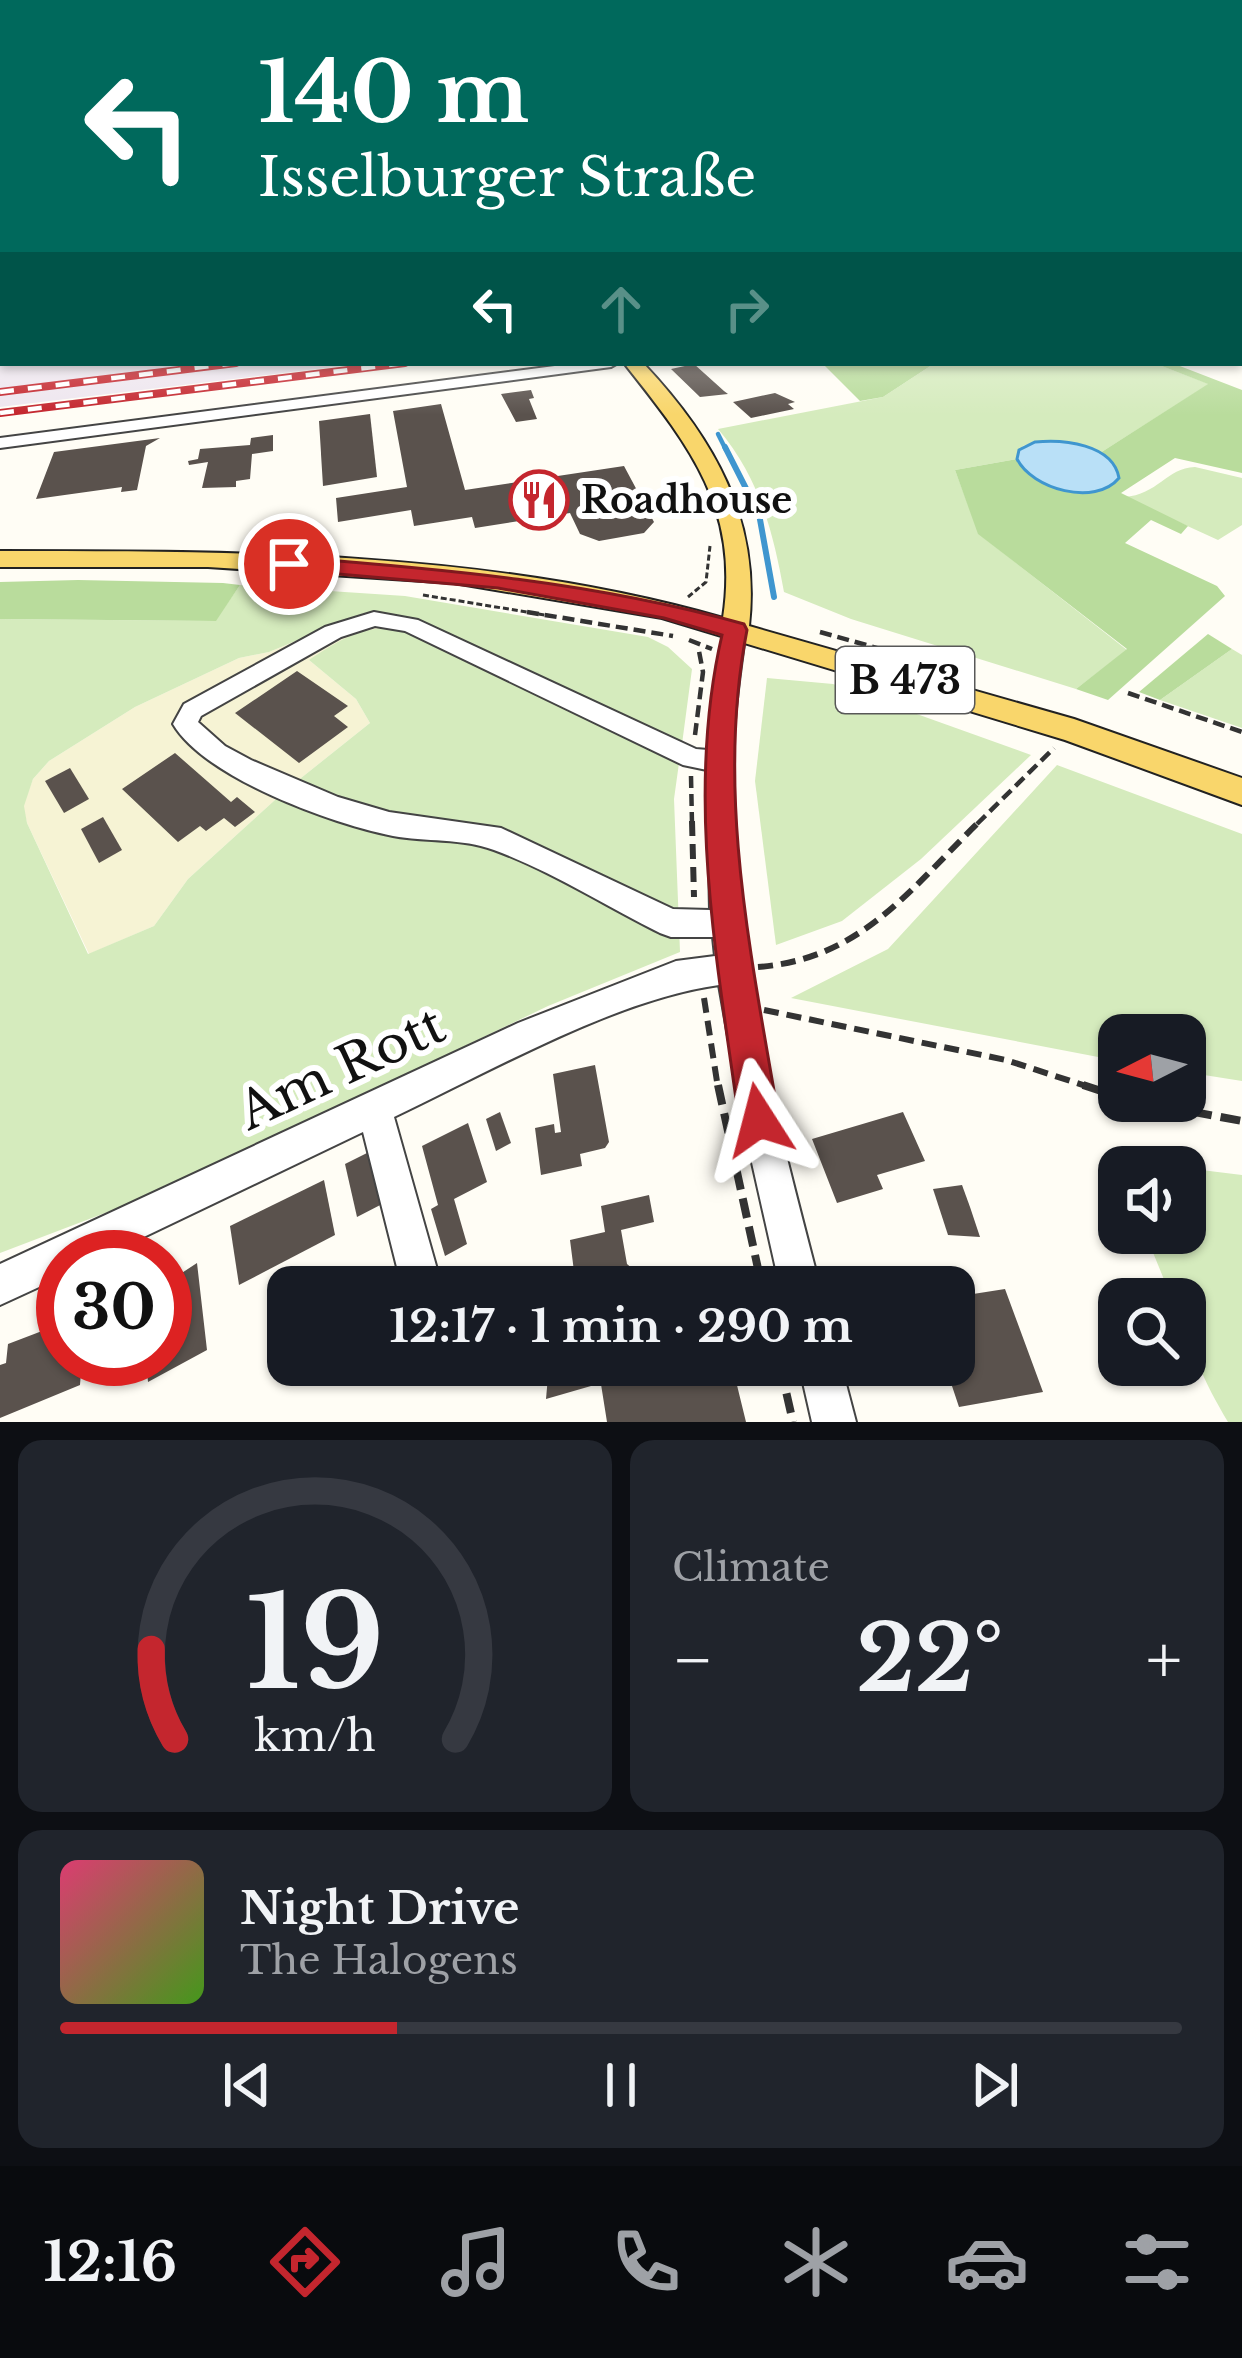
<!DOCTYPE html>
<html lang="en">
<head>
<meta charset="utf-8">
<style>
	:root { --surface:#171b24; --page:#20242c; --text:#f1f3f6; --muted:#9ea1a6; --line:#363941; --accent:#c4262e }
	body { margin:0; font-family:"Libre Baskerville",serif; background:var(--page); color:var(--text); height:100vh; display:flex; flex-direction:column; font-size:45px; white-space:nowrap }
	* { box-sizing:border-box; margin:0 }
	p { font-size:39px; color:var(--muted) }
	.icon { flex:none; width:66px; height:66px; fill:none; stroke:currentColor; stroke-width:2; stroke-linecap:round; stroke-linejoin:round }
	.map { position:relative; height:1422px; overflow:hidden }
	.side { display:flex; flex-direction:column; gap:18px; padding:18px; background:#0d0f14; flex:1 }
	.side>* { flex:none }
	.hud { position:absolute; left:0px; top:0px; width:1242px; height:366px; box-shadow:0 3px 9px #0004; background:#00695c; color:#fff; overflow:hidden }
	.needle { width:78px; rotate:264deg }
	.tools { position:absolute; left:1098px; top:1014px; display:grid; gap:24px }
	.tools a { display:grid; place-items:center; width:108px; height:108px; border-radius:24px; background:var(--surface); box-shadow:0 3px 9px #0004; font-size:60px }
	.speed { position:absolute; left:36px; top:1230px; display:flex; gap:24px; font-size:60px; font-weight:700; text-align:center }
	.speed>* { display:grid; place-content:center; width:156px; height:156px; border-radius:50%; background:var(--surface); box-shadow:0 3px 9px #0004; line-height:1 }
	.speed .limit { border:18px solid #d22; background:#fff; color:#111 }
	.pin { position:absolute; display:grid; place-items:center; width:102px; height:102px; color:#fff; margin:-51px; border:6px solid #fff; border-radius:50%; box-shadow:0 3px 12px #0007 }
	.me { position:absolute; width:132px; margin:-66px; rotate:351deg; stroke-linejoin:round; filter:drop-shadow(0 0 9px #0008) }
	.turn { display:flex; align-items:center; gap:42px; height:252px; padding:0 60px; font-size:54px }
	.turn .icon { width:156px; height:156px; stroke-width:2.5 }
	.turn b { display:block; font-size:84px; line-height:102px }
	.lanes { display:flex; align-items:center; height:114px; padding:0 60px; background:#0003; justify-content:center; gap:60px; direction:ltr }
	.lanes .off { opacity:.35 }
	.big { font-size:90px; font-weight:700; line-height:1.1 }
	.side .widget { flex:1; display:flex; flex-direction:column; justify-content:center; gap:18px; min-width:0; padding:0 42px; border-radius:24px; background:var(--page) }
	.side .dial { align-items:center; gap:0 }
	.dial svg { height:312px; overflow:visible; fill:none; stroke:var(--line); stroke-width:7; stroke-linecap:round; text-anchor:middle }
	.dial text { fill:var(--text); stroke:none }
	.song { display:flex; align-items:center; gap:36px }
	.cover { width:144px; height:144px; border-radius:18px; background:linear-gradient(135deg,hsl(340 70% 55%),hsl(100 70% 35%)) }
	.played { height:12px; border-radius:6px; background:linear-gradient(90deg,var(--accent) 30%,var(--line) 30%) }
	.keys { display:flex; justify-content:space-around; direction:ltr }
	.heat { display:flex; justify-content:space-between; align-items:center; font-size:66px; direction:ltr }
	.side .tiles { flex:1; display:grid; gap:18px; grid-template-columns:1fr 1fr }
	.widget:last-child { grid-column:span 2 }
	.trip { position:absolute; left:267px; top:1266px; width:708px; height:120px; border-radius:24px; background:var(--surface); box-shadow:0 3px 9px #0004; font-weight:700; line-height:120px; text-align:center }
	.tab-bar { display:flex; height:192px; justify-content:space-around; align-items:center; background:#090b0e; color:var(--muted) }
	.tab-bar .icon { width:84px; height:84px }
	.tab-bar .on { color:var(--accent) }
	.tab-bar b { font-size:54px; color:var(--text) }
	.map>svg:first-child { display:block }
	.industrial { fill:#eee6ef }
	.farmland { fill:#f6f3d4 }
	.green { fill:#d5ebbd }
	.forest { fill:#b9dc9c }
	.water { fill:#b9e0f7; stroke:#3f96cf; stroke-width:3 }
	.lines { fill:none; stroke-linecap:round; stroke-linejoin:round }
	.stream-far1 { stroke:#3f96cf; stroke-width:4.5 }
	.stream { stroke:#3f96cf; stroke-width:6 }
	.building { fill:#5a524d }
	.minor-casing { stroke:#444; stroke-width:4 }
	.major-casing { stroke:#222; stroke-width:4 }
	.path-far3 { stroke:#333; stroke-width:3; stroke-dasharray:6 3; stroke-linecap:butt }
	.path-far2 { stroke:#333; stroke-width:4.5; stroke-dasharray:12 6; stroke-linecap:butt }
	.path-far1 { stroke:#333; stroke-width:6; stroke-dasharray:15 8; stroke-linecap:butt }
	.path { stroke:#333; stroke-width:8; stroke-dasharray:20 9; stroke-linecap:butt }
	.minor { fill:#fff; fill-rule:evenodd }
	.major { fill:#f9d66b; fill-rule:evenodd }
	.rail-casing { stroke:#c4262e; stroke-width:8 }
	.rail { stroke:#fff; stroke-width:4.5; stroke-dasharray:14; stroke-linecap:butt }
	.route { fill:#c4262e; stroke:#7f191e; stroke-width:3 }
	.labels { text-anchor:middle; stroke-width:12; stroke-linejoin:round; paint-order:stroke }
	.far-poi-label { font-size:36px; font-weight:bold; fill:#111; stroke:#fff; text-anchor:start }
	.shield { fill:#fff; stroke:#585858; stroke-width:3 }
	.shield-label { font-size:39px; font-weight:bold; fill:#111 }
	.near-street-label { font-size:51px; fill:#111; stroke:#fff }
</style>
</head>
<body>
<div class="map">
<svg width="1242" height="1422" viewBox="0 0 1242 1422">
	<rect width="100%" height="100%" fill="#fffdf5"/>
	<path class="industrial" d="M0,216L3,363H366L0,407Z"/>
	<path class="farmland" d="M364,613H388L429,625L533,675L309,660L356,699L370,723L286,790L188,879L154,926L89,954L27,823L23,806L33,779L49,761L135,707L239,658L269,652Z"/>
	<g class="green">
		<path d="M935,363H1154L1209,384L1100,453C1074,442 1050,437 1023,446L1017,459L955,470L979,534L1127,650L1076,689L851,619L784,592C773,531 759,477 718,429L883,397Z"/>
		<path d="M1195,467L1242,478V525L1218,540L1124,497C1158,495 1166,468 1195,467Z"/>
		<path d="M240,585L405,596L648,637L668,647L692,669L682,744L429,625L388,613H364L269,652L239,658L135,707L49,761L33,779L24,806L27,823L88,954L154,926L188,879L286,790L370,723L356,699L309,660C342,638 365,624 406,629L679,763L674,799L680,952L548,1006L168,1189L0,1253V619L215,621Z"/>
		<path d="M1232,649L1242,655V728L1160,700Z"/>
		<path d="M767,678L833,684L1031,755L921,859L842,921L776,945L755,781Z"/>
		<path d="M1057,765L1242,834V1081L1185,1072V1035H1119V1061L791,998L888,949Z"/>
		<path d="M1185,1168L1242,1175V1422H1228C1205,1383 1185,1344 1185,1299H1172L1145,1233H1185Z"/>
	</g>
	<g class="forest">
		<path d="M822,363H935L883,397L860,401Z"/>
		<path d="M1154,363H1172L1242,390V473L1175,458L1121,493L1188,526L1181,534L1151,520L1125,543L1217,586L1225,596L1108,700L1076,689L1127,649L978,534L955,470L1017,459C1035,488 1072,495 1105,489L1113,463L1100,453L1208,384Z"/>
		<path d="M78,580L223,583L240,585L216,621L0,619V582Z"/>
		<path d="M1208,634L1232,649L1160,700L1139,692Z"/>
	</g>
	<path class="water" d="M1035,442C1063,439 1113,444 1119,478C1095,507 1032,489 1017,459L1019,450Z"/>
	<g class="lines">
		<path class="stream-far1" d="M718,434L726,450"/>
		<path class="stream" d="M725,447L759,514L774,597"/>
	</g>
	<g class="building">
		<path d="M694,364L724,391L728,394L700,397L671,369Z"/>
		<path d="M531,390L534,398L529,399L537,419L516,422L501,394Z"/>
		<path d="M775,393L795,402L788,404L794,409L751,418L733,402Z"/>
		<path d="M441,404L465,490L624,466L654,522L644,533L599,541L580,534L570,513L475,528L472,517L414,526L411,510L338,522L336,498L407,487L393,411Z"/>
		<path d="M370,414L377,477L323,486L319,421Z"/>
		<path d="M273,435V451L252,454L250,479L236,481V487L202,488L208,462L189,465L188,461L198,459L200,449L250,445L251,438Z"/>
		<path d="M160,438L146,446L137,490L121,492L122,487L36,499L54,452Z"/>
		<path d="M297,671L348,706L334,716L348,727L299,763L235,713Z"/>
		<path d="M175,753L231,802L237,797L255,812L235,827L224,818L206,831L200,826L178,842L122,789Z"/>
		<path d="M70,768L89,799L64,813L45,781Z"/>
		<path d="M103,817L122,850L99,863L81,829Z"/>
		<path d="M595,1065L609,1142L605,1148L580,1154L582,1166L541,1175L535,1128L554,1124L555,1133L561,1132L553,1074Z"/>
		<path d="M500,1112L511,1143L496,1151L486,1119Z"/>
		<path d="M903,1112L925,1161L877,1175L883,1189L837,1203L812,1139Z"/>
		<path d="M468,1123L487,1182L454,1199L467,1244L445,1256L431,1209L438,1205L422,1146Z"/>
		<path d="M375,1149L388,1201L357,1217L345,1164Z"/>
		<path d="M324,1180L335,1235L239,1285L230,1226Z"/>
		<path d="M962,1185L970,1207L980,1237L948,1235L933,1189Z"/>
		<path d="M649,1195L654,1222L621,1230L627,1264L634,1270L633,1287H576L570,1240L605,1232L601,1206Z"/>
		<path d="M197,1263L207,1350L148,1382L146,1359H165V1284Z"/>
		<path d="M1005,1289L1043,1392L959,1407L945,1365H954V1297Z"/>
		<path d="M63,1323V1359H82L80,1385L0,1418V1365L6,1363L8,1344Z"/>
		<path d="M549,1365H588L591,1386L546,1399Z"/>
		<path d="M647,1365H713L716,1378L734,1373L746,1422H607L600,1378Z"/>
	</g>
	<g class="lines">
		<defs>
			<g id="minor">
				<rect x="0" y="252" width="3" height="6"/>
				<path d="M578,363H618L611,367L0,448V438Z"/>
				<path d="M374,612L418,620L696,749L708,750L724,630L735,623L743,625L746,630C738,685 731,739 732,794C733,961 778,1125 820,1287H780L744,1127L719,985C616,999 489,1072 394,1117L442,1287H402L363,1132L102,1257H63V1276L0,1305V1264L518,1023L676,961L715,956L713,937H671L660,933C606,906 551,871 494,850C462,838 425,842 393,836C332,824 205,778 173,724L184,704L325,627ZM375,626L405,631L683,765L707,770L710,910L673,909L501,828L389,812L338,797L251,760L225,746L198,722L201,716L341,637Z"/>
				<path d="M799,1365H841L856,1422H812Z"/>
			</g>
			<path id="major" d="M624,363H643C714,438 761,520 749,626L1074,719L1242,778V805L1065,740L662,618L454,583L208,567H0V551C241,551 490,551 723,618C740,507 688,444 624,363Z"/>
		</defs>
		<use href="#minor" class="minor-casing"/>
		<use href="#major" class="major-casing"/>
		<g class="path-far3">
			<path d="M423,595L545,615"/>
			<path d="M688,597L706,582L710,546"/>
		</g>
		<g class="path-far2">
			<path d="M527,612L673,636"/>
			<path d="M820,632L948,668"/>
			<path d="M689,640L712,649"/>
			<path d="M1128,693L1242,732"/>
			<path d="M695,735L703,672L698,646"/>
			<path d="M691,776L692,824"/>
			<path d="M977,824L1054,748"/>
		</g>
		<g class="path-far1">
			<path d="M692,821L694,897"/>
			<path d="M758,967C862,959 910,889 980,821"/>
			<path d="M704,998L718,1088"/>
			<path d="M764,1010L1006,1060L1092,1088"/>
		</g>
		<g class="path">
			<path d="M718,1085L762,1287"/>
			<path d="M1083,1085L1119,1097"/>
			<path d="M1135,1101L1242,1121"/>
			<path d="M780,1365L793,1422"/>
		</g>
		<use href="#minor" class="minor"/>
		<use href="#major" class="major"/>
		<defs>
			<g id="rail">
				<path d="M0,392L236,363"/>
				<path d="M0,413L405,363"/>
			</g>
		</defs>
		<use href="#rail" class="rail-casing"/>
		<use href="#rail" class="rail"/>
	</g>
	<linearGradient id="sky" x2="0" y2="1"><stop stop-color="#95c6ee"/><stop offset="0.52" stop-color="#fffefa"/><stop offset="1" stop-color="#fffefa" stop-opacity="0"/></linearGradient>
	<rect width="1242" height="415" fill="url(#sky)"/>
	<path class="route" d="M289,557C443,569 594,582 744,624L747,630C715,793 752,959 779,1120L773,1134L759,1140L745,1134L739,1120C717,960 685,794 722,635L664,618L498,588L281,569L278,564Z"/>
	<defs>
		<symbol id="restaurant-ring" viewBox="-11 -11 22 22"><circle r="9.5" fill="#fff" stroke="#c4262e" stroke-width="1.5"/><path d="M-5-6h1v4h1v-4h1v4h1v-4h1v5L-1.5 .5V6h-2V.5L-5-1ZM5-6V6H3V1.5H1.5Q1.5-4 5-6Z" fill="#c4262e"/></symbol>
	</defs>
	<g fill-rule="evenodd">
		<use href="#restaurant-ring" x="506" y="467" width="66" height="66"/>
	</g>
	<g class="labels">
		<g class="far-poi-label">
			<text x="581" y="513">Roadhouse</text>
		</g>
		<rect class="shield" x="836" y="647" width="138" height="66" rx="9"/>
		<g class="shield-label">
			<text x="905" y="694">B 473</text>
		</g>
		<g class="near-street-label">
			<text transform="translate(341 1068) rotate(-25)" y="18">Am Rott</text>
		</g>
	</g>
</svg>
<div class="tools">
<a><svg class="needle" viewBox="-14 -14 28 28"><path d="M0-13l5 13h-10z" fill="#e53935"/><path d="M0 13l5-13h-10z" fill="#9ea1a6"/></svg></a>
<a><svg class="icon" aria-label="sound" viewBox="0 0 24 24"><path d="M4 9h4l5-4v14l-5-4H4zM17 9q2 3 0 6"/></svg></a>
<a><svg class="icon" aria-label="search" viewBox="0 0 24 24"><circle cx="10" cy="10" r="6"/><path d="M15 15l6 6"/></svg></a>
</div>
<div class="speed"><div class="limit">30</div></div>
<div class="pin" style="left:289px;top:564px;background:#d93025"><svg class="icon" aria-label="arrive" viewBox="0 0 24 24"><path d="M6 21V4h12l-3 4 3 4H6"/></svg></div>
<svg class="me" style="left:759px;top:1120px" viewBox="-20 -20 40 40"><path d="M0-17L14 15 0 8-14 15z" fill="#c4262e" stroke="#fff" stroke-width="4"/></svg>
<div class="trip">12:17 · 1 min · 290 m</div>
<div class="hud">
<div class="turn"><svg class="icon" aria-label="left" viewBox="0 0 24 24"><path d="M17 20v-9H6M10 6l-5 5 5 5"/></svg><div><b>140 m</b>Isselburger Straße</div></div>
<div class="lanes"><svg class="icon" aria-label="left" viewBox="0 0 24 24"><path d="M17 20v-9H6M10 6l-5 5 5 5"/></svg><svg class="icon off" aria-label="ahead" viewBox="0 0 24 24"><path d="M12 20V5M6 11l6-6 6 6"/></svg><svg class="icon off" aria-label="right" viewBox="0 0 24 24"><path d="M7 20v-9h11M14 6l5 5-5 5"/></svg></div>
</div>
</div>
<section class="side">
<div class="tiles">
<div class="widget dial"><svg viewBox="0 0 100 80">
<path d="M14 69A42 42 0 1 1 86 69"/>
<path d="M14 69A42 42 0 0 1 8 46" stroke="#c4262e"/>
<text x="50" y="56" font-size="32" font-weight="700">19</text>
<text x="50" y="72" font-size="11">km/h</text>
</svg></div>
<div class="widget"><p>Climate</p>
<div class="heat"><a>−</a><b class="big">22°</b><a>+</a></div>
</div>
<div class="widget">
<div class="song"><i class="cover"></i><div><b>Night Drive</b><p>The Halogens</p></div></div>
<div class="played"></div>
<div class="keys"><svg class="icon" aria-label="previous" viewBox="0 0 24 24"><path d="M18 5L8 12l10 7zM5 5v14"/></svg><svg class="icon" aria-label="pause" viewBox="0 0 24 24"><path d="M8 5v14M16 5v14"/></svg><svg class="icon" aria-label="next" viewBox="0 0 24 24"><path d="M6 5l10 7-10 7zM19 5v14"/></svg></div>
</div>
</div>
</section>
<nav class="tab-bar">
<b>12:16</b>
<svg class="icon on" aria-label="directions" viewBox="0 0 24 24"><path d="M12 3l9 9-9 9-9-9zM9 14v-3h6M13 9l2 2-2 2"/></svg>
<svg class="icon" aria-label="music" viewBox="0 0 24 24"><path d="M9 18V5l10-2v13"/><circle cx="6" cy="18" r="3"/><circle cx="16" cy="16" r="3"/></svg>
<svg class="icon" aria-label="phone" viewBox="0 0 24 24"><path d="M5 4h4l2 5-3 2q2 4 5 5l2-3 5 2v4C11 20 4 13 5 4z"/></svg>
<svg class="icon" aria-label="climate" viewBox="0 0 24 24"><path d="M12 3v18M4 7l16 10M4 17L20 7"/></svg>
<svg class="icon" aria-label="car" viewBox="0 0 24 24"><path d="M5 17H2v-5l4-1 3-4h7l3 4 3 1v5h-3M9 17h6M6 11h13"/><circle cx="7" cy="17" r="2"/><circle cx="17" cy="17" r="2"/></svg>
<svg class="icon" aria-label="filters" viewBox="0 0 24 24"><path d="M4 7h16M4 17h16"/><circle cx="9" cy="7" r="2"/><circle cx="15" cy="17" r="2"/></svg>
</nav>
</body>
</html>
